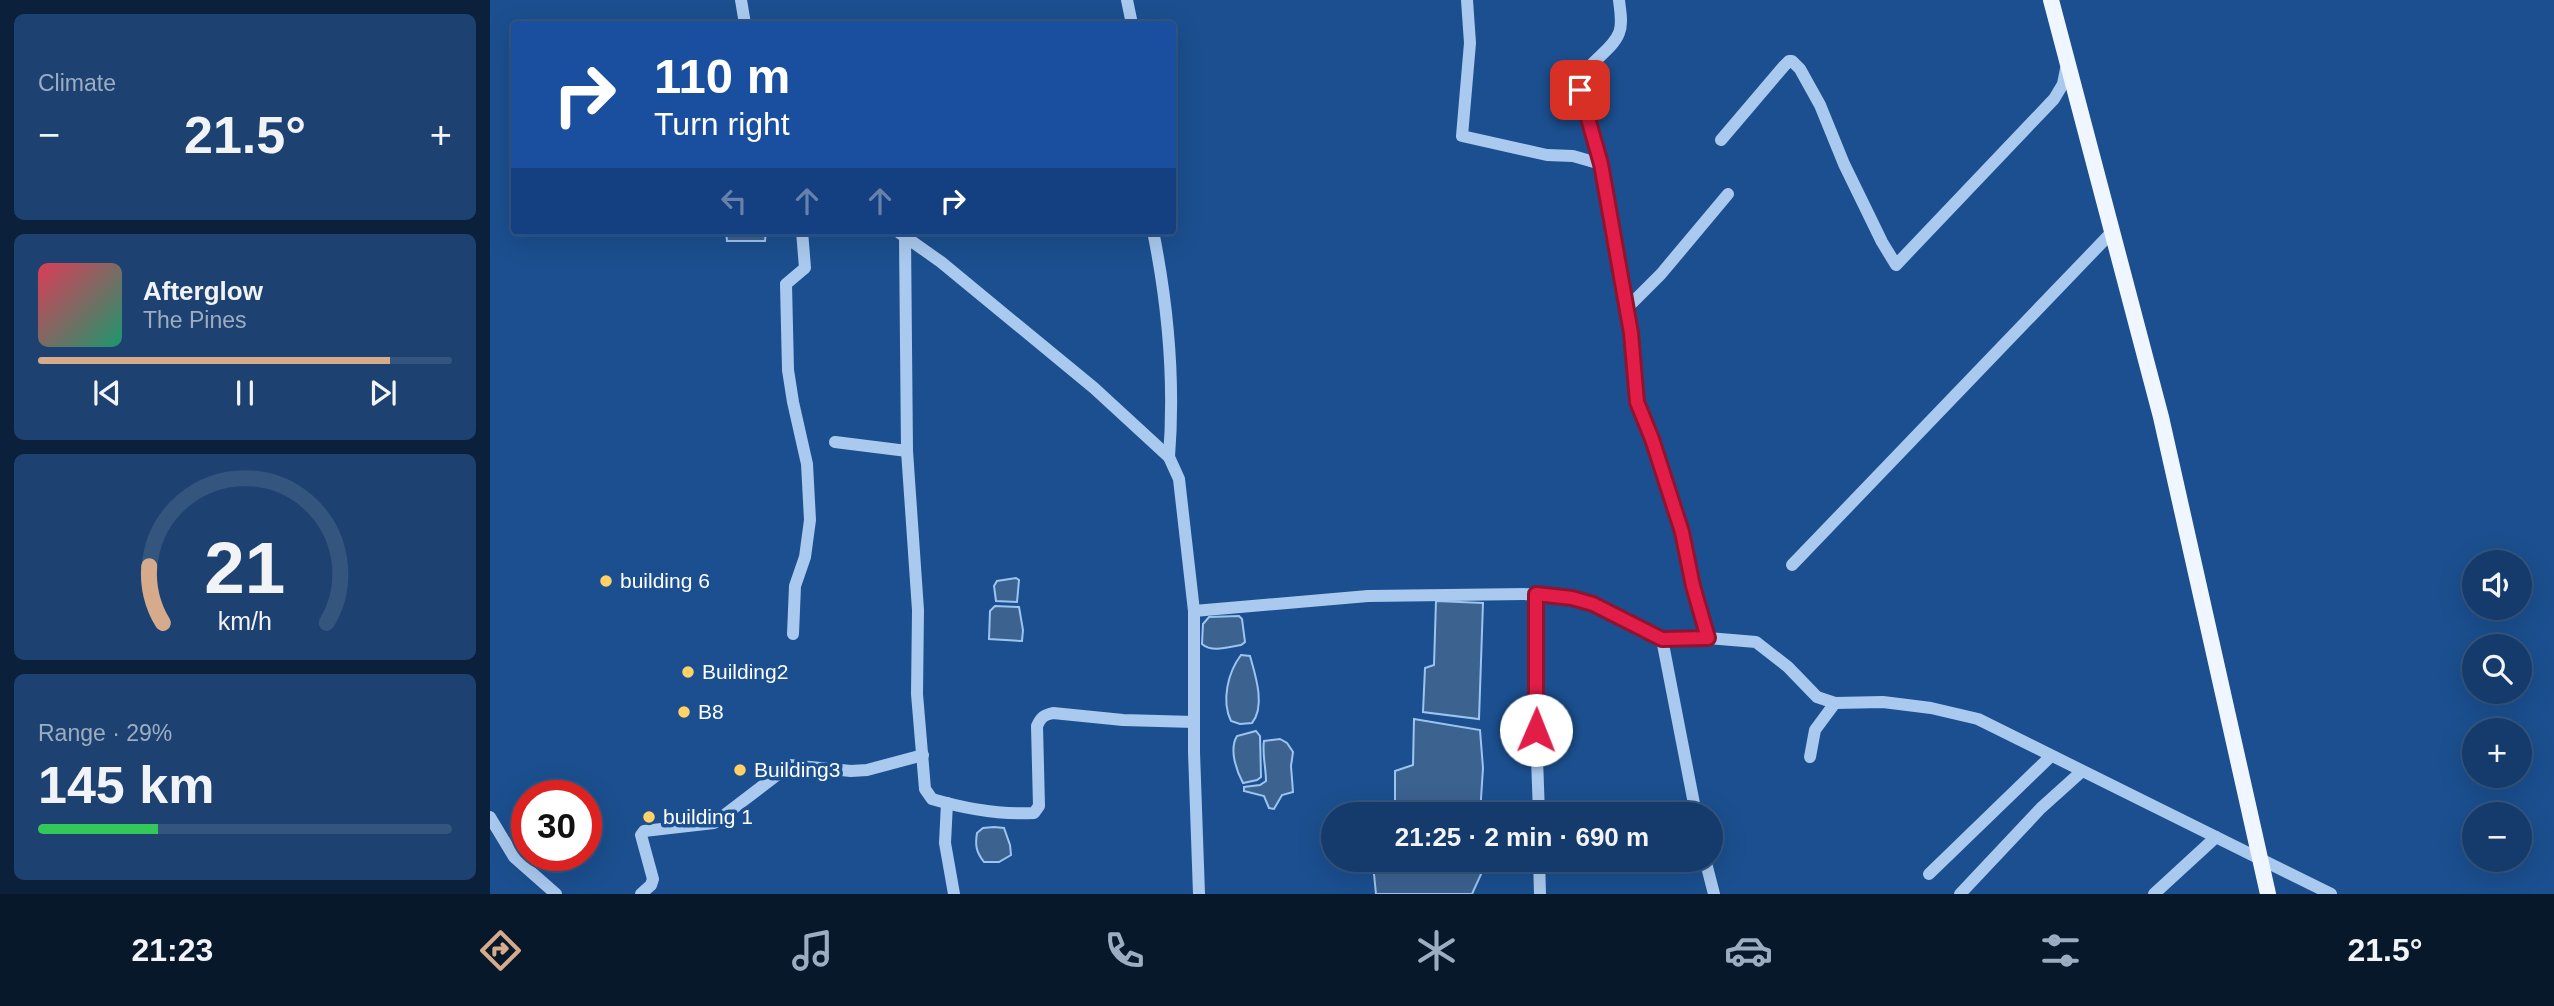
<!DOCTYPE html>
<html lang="en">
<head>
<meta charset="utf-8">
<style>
	:root { --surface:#143b6b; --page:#1d4271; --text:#f1f3f6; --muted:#9dadc1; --line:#33557e; --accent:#d6ab8b }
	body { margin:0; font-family:Helvetica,sans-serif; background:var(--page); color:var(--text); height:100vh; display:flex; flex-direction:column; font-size:26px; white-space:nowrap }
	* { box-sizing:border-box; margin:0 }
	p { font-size:23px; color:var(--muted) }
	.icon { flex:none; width:38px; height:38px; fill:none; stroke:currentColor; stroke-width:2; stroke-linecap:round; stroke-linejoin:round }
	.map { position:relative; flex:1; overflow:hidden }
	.drawer { display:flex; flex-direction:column; gap:14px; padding:14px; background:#0b203b; width:490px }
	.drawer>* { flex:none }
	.banner { position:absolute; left:21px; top:21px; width:665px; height:214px; border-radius:7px; box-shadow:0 7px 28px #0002,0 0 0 2px var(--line); background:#1a4fa0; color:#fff; overflow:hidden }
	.controls { position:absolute; left:1972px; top:550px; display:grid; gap:14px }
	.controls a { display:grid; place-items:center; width:70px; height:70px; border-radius:50%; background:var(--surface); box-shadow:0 7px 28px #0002,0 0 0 2px var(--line); font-size:35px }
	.speed { position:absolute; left:21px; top:780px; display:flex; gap:14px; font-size:35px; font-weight:700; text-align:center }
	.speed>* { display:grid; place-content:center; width:91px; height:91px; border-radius:50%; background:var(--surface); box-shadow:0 7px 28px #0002,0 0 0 2px var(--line); line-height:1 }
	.speed .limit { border:10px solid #d22; background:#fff; color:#111 }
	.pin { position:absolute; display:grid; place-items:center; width:60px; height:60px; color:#fff; margin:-30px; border-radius:14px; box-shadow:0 4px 10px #0006 }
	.me { position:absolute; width:77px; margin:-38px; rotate:1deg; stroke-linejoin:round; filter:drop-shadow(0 0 5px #0008) }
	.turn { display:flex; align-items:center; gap:24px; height:147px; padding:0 28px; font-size:32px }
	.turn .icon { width:91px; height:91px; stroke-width:2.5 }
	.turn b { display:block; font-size:49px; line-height:60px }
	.lanes { display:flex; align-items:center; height:66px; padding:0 28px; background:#0003; justify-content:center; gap:35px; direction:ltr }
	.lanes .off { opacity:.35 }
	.big { font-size:52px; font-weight:800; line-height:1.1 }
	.drawer .tile { flex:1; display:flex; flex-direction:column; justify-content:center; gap:10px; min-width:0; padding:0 24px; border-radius:10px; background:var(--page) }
	.drawer .dial { align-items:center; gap:0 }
	.dial svg { height:182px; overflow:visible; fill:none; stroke:var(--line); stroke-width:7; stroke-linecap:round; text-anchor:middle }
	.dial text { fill:var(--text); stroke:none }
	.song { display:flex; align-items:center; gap:21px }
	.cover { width:84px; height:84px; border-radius:10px; background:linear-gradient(135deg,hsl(350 70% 55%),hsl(160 70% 35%)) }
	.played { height:7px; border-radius:4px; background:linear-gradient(90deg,var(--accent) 85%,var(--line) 85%) }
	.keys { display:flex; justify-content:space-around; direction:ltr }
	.heat { display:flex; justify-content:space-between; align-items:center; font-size:38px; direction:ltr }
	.charge { height:10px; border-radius:5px; background:linear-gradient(90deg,#34c759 29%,var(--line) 0) }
	.trip { position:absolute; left:831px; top:802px; width:402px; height:70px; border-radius:35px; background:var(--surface); box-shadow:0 7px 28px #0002,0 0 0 2px var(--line); font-weight:800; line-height:70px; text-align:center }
	.tabs { display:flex; height:112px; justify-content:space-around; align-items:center; background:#08182b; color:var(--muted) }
	.tabs .icon { width:49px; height:49px }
	.tabs .active { color:var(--accent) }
	.tabs b { font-size:32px; color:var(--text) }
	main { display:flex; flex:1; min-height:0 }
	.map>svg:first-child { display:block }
	.water { fill:#3c6290; stroke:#9cc4f0; stroke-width:2 }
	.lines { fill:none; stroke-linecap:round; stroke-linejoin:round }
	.minor { stroke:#a9c9ee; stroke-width:12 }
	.major { stroke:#f0f6ff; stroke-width:16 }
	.route-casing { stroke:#92132f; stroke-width:18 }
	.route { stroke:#e11d48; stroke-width:12 }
	.poi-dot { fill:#ffd166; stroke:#1b4f8f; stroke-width:2.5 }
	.labels { text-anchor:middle; stroke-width:7; stroke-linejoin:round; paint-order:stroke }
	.poi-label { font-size:21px; fill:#fff; stroke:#1b4f8f; text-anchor:start }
</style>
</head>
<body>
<main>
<section class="drawer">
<div class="tile"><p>Climate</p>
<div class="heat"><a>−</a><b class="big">21.5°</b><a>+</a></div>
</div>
<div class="tile">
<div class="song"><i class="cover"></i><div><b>Afterglow</b><p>The Pines</p></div></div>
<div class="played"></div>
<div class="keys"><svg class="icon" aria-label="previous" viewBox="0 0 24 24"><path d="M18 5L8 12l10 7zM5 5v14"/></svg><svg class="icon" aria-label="pause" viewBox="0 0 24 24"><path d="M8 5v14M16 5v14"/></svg><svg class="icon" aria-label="next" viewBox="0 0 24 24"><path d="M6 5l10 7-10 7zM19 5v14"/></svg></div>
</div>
<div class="tile dial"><svg viewBox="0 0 100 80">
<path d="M14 69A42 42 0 1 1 86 69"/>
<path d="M14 69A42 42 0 0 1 8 44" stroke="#d6ab8b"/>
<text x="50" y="56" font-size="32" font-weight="700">21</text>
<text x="50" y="72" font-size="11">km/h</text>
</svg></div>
<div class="tile"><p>Range · 29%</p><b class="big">145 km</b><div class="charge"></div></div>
</section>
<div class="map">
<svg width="2064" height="894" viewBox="0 0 2064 894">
	<rect width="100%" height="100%" fill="#1b4f8f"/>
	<g class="water">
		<path d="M236,231H276L275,241H237Z"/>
		<path d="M526,578L529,580L527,602L506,601L504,586L507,581Z"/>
		<path d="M946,601L993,603L989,719L933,712L935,668L944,665Z"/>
		<path d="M505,606L529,607L533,630L532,641L499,639L500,611Z"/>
		<path d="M749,616L752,619L755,642L751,645C739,647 722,653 712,644L713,624L719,617Z"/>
		<path d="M751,655L760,656C765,674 776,706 762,723L750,724L741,721C731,701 738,672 751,655Z"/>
		<path d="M924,719L990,730L993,768L990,814H905V771L923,765Z"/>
		<path d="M766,731L770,736L771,777L767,780L753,783C746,770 739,749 747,736Z"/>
		<path d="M790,739L797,743L803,752L801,766L803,792L792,795L784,809L779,808L774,796L754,791V787L770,785L776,781C776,769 772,752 774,741Z"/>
		<path d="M504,827L514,828L520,845L521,855L509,862H494C486,852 485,845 487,833L493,828Z"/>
		<path d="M894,859H991L992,872L982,894H886L883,864Z"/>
	</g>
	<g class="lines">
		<g class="minor">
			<path d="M251,0L255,24"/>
			<path d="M637,0L642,24"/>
			<path d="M977,0L980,43L972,136L1057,155L1083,156L1111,164"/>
			<path d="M1129,0C1130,10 1133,23 1129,33C1121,54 1088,66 1090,90L1111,164L1141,333L1147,402L1162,439L1192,532L1203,586L1218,638"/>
			<path d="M1231,140L1294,66L1299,61H1302L1310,69L1330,105L1354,164L1392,242L1406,265L1564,99L1573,84L1577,64"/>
			<path d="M407,231L451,262L604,388L679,457L689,479L704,611L878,596L1046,594L1082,598L1103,604L1172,639L1218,638L1266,642L1298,667L1327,697L1345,703L1393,702L1441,708L1488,719L1841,894"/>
			<path d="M663,231C678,305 685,381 679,457"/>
			<path d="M415,237L417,451L428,610L427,694L435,789L442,799C476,809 508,815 544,813L549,806L547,726C551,717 554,715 563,713L633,720L704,722"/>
			<path d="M1136,309L1171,274L1238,194"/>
			<path d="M345,442L417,451"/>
			<path d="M1302,565L1623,231"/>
			<path d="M1046,594V730L1049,814"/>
			<path d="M704,611V752L709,894"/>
			<path d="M303,634L305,586L315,557L320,520L317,464L303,402L298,370L296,284L315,268L312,231"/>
			<path d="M1172,639L1206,814"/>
			<path d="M1320,757L1325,730L1345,703"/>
			<path d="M457,803L455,843L464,894"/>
			<path d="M0,817L24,857L66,894"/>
			<path d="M1049,859L1050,894"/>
			<path d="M1215,859L1224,894"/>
			<path d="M1439,874L1561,756"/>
			<path d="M151,894L161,885L163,879L151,835L154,831L224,823L300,765L361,771L377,770L433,755"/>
			<path d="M1470,894L1551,808L1591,772"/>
			<path d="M1664,894L1726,837"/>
		</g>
		<path class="major" d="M1561,0L1671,417L1778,894"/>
	</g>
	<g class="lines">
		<defs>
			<path id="route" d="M1046,730V594L1082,598L1103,604L1172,639L1218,638L1203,586L1192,532L1162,439L1147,402L1141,333L1111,164L1090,90"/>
		</defs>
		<use href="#route" class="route-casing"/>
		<use href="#route" class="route"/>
	</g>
	<g class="poi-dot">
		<circle cx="116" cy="581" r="7"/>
		<circle cx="198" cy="672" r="7"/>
		<circle cx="194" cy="712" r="7"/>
		<circle cx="250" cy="770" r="7"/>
		<circle cx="159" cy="817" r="7"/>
	</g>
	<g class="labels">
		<g class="poi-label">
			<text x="130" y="588">building 6</text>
			<text x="212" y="679">Building2</text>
			<text x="208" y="719">B8</text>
			<text x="264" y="777">Building3</text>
			<text x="173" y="824">building 1</text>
		</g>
	</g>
</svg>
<div class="controls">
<a><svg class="icon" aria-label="sound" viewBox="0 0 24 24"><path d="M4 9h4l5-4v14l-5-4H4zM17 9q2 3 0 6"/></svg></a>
<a><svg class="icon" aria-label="search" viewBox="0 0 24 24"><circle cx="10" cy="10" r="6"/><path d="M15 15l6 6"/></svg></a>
<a>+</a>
<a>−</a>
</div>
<div class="speed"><div class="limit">30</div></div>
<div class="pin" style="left:1090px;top:90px;background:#d93025"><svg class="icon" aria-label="arrive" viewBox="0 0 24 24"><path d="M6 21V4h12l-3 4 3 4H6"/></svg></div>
<svg class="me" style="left:1046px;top:730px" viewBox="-20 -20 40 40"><circle r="19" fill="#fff"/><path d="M0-13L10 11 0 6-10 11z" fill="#e11d48"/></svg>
<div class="trip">21:25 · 2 min · 690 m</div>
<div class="banner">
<div class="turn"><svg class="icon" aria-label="right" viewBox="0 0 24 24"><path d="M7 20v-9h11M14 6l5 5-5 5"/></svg><div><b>110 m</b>Turn right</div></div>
<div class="lanes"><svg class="icon off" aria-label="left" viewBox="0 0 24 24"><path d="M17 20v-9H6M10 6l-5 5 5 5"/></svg><svg class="icon off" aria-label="ahead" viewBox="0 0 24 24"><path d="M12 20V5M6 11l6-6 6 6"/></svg><svg class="icon off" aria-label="ahead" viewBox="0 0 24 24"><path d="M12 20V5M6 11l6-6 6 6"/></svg><svg class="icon" aria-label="right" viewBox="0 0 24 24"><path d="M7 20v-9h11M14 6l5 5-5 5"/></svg></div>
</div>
</div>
</main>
<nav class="tabs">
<b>21:23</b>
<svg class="icon active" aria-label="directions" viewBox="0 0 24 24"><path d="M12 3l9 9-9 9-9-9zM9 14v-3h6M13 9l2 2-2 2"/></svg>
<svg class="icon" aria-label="music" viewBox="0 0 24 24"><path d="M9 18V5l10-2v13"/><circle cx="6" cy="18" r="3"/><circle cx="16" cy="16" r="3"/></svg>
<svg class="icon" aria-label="phone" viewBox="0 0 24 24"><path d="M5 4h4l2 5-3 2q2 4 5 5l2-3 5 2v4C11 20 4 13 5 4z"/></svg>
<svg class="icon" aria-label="climate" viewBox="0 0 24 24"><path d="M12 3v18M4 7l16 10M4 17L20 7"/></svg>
<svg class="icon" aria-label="car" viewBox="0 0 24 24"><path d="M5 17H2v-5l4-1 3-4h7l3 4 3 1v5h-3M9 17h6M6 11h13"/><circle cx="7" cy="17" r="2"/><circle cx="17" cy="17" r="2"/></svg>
<svg class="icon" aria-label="filters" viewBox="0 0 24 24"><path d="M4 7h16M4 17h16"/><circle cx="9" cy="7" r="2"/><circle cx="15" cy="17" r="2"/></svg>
<b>21.5°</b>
</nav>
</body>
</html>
